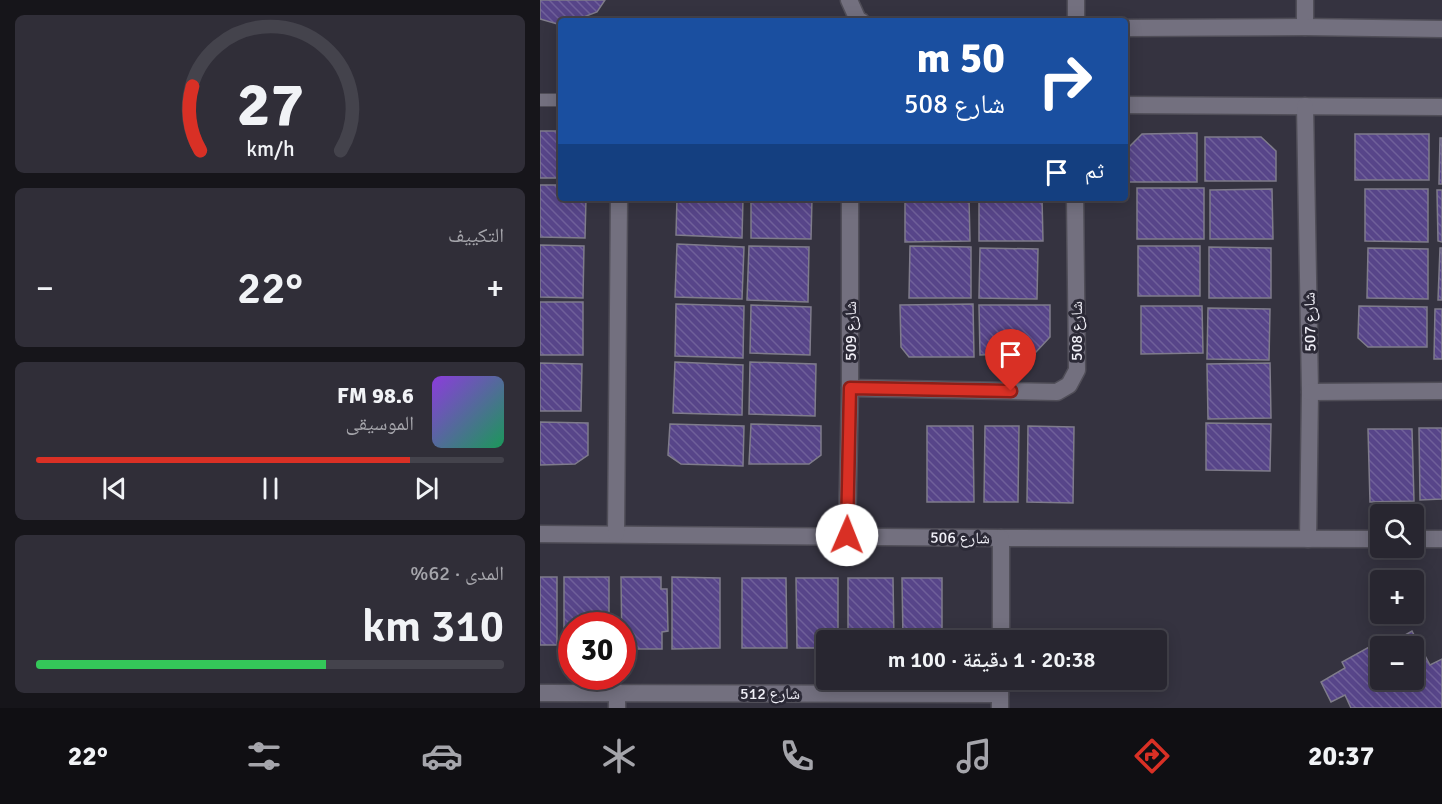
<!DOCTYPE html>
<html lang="ar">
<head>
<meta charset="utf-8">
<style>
	:root { --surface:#282630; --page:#302e38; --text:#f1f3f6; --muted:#a5a5ab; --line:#44434c; --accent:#d93025 }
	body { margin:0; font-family:Signika,"Noto Naskh Arabic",sans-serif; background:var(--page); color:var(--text); direction:rtl; height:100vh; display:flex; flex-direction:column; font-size:22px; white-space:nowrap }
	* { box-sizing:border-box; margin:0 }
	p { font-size:20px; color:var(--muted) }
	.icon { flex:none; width:33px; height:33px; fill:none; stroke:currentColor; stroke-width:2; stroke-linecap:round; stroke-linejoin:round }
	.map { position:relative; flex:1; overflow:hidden; direction:ltr }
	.panel { display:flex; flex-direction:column; gap:15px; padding:15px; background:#16151a; width:540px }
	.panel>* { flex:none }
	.banner { position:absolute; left:18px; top:18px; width:570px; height:183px; border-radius:6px; box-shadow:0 3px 15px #0003,0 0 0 2px var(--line); direction:rtl; background:#1a4fa0; color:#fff; overflow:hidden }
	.fabs { position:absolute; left:830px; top:504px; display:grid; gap:12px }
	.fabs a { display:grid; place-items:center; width:54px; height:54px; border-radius:6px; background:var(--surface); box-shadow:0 3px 15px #0003,0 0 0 2px var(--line); font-size:30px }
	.speed { position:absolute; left:18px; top:612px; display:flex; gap:12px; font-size:30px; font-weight:700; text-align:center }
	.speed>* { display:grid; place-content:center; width:78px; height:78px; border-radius:50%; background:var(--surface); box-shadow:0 3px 15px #0003,0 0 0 2px var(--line); line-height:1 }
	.speed .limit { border:9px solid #d22; background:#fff; color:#111 }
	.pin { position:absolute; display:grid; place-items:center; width:51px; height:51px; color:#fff; margin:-62px -26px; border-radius:50% 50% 50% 0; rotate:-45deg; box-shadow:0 0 6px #0007 }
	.pin .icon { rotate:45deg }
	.me { position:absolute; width:66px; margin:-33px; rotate:1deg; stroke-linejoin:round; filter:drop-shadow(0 0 4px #0008) }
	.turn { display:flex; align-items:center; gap:21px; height:126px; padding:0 24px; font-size:27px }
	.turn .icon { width:78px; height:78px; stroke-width:2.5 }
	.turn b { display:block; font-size:42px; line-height:51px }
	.then { display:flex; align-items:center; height:57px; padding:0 24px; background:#0003; gap:12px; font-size:22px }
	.big { font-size:45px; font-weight:600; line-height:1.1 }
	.panel .widget { flex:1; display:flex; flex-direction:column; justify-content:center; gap:9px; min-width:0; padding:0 21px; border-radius:9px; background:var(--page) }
	.panel .dial { align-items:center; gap:0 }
	.dial svg { height:156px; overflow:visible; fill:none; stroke:var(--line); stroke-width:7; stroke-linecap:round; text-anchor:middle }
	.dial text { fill:var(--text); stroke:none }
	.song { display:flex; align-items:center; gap:18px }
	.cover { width:72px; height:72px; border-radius:9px; background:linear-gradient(135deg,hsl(270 70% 55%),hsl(150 70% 35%)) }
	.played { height:6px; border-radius:3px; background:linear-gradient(90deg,var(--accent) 80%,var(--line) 80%) }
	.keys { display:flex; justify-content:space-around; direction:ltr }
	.heat { display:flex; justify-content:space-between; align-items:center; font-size:33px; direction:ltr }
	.charge { height:9px; border-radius:4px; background:linear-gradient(90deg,#34c759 62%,var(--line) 0) }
	.trip { position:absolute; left:276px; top:630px; width:351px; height:60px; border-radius:6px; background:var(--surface); box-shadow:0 3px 15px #0003,0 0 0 2px var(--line); font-weight:600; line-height:60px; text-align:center; direction:rtl }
	.tab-bar { display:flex; height:96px; justify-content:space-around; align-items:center; background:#100f13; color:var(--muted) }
	.tab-bar .icon { width:42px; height:42px }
	.tab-bar .active { color:var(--accent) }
	.tab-bar b { font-size:27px; color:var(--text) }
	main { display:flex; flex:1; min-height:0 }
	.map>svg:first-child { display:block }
	.building { fill:url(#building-back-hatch); stroke:#7f7c8b; stroke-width:1.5; fill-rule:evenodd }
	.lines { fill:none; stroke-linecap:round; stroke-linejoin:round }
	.service-casing { stroke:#504e58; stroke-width:14 }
	.minor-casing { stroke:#504e58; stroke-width:19 }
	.service { stroke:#73707f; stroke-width:12 }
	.minor { stroke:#73707f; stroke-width:16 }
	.route-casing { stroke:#8d1f18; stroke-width:15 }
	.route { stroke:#d93025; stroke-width:10 }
	.labels { text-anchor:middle; stroke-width:6; stroke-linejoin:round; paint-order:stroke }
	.street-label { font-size:16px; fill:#f0eff7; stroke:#2b2936 }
</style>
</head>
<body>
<main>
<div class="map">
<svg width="902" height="708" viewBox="0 0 902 708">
	<defs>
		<pattern id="building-back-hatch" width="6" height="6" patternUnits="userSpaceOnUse" patternTransform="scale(1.5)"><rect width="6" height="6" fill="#574589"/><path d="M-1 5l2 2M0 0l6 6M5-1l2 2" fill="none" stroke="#6f609a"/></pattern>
	</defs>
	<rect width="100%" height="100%" fill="#353340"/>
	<g class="building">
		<path d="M0,0H65L57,12L33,21H21V25L0,19Z"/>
		<rect x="0" y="131" width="21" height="47"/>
		<path d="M657,133V182H588L589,147L602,134Z"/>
		<rect x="815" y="134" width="74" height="46"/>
		<path d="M665,137H721L736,151V181H665Z"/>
		<path d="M900,138H902V184H899Z"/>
		<path d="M0,185H21V198H46L45,238L0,237Z"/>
		<rect x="597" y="188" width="67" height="51"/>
		<path d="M732,189L733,239H670V190Z"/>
		<path d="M825,189H888V242L825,241Z"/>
		<path d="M897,190H902V242L898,241Z"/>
		<path d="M137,198H203L202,238L136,235Z"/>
		<path d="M211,198H272L271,239L211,238Z"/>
		<path d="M365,198H429L430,241L365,242Z"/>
		<path d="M439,198H502L503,241H439Z"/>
		<path d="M137,244L204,247L202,299L135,297Z"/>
		<path d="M0,245L44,246L43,298L0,297Z"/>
		<path d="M209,246L269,247L268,302L207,300Z"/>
		<path d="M370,246L431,247V298H369Z"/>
		<rect x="598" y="246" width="62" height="50"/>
		<path d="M669,247L731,248V298H669Z"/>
		<path d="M440,248L498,249L497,299L439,298Z"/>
		<path d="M828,248L888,249V299L827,298Z"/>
		<path d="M900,248H902V300H898Z"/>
		<rect x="0" y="302" width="43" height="53"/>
		<path d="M136,304L204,306L203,358L135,356Z"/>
		<path d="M433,304L434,357H369L361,347L360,305Z"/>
		<path d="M211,305L271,307L270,355L210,353Z"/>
		<path d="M439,305H510V337L495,353L440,355Z"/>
		<path d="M601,306H662L663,353L601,354Z"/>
		<path d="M819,306L887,307V347H828L818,338Z"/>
		<path d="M668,308L730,309L729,360L667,359Z"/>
		<path d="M895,309H902V359H894Z"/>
		<path d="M135,362L203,365L202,415L133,413Z"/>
		<path d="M210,362L276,364L275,416L209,414Z"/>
		<path d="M0,363L42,364L41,411H0Z"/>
		<path d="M730,363L731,418L668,419L667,364Z"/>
		<path d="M0,422L48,423V455L35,464L0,465Z"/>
		<path d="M666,423L731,424L730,471L666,470Z"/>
		<path d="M130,424L204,426L203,466L141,464L128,455Z"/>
		<path d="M211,424L281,426V455L269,464H209Z"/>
		<path d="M387,426H433L434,502H387Z"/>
		<path d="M445,426H479L478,502H444Z"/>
		<path d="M488,426L534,427L533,503L487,502Z"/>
		<path d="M879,428H902V499L880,500Z"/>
		<path d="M828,429H872L874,501L830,502Z"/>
		<rect x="0" y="577" width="17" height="68"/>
		<path d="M24,577H69V626H32V650H24Z"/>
		<path d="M81,577H121V589H127L128,631L122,632V649H82Z"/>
		<path d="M132,577L180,578V648L132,649Z"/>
		<path d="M202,578H246L247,648H202Z"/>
		<path d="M256,578H298V640H286V648H257Z"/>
		<path d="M308,578H353L354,640H308Z"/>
		<path d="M362,578H402V640H363Z"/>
		<path d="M872,631L890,665L902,659V708H811L805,695L791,702L781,682L805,668L802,662L849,636L853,642ZM840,646H873V680H840Z"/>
	</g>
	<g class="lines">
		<defs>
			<path id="service" d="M0,100H21"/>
			<g id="minor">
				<path d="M309,0L318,20L321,21"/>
				<path d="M536,21V0"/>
				<path d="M765,27V0"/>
				<path d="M585,28L765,27L902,29"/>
				<path d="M585,105L902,107"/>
				<path d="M765,106L770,392L768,539"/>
				<path d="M310,388L517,392L529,385L537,370L535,198"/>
				<path d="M770,392L902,391"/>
				<path d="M0,534L461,538L840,539"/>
				<path d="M76,534L79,198"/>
				<path d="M307,535L310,388V198"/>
				<path d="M873,539H902"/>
				<path d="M461,640V538"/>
				<path d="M0,693L460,694"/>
				<path d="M77,708V692"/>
				<path d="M460,708V680"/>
			</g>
		</defs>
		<use href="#service" class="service-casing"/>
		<use href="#minor" class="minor-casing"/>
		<use href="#service" class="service"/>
		<use href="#minor" class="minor"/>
	</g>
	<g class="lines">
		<defs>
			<path id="route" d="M307,535L310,388L471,391"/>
		</defs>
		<use href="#route" class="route-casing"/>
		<use href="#route" class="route"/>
	</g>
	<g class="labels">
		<g class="street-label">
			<text transform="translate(769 322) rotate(-91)" y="6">شارع 507</text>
			<text transform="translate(310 331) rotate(-90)" y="6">شارع 509</text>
			<text transform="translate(536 331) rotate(-90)" y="6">شارع 508</text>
			<text transform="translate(420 537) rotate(1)" y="6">شارع 506</text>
			<text x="230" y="699">شارع 512</text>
		</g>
	</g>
</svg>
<div class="fabs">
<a><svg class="icon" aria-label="search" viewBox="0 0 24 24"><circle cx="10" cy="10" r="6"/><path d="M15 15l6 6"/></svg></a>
<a>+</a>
<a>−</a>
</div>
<div class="speed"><div class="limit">30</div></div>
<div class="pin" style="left:471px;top:391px;background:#d93025"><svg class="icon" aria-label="arrive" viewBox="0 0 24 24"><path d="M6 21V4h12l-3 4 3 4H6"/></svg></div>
<svg class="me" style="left:307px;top:535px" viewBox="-20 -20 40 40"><circle r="19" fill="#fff"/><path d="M0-13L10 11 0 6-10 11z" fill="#d93025"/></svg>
<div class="trip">20:38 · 1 دقيقة · 100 m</div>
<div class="banner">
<div class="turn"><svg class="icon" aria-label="right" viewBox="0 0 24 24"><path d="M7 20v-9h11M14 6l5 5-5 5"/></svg><div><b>50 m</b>شارع 508</div></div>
<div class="then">ثم<svg class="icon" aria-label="arrive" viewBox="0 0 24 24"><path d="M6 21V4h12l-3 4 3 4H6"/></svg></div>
</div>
</div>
<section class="panel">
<div class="widget dial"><svg viewBox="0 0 100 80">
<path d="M14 69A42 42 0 1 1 86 69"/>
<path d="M14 69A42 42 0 0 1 10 36" stroke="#d93025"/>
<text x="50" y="56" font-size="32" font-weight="700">27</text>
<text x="50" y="72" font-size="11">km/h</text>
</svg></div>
<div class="widget"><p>التكييف</p>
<div class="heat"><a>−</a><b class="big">22°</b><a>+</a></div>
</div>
<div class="widget">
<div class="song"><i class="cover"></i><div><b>98.6 FM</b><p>الموسيقى</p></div></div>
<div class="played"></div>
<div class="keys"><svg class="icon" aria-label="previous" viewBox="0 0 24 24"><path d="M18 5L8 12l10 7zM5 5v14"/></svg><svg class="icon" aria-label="pause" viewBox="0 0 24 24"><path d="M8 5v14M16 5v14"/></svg><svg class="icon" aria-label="next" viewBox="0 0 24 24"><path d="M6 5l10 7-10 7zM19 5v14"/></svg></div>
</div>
<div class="widget"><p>المدى · 62%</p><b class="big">310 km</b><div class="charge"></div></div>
</section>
</main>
<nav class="tab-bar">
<b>20:37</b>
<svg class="icon active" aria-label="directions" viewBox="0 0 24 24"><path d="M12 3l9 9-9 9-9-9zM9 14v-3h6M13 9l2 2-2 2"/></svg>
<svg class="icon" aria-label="music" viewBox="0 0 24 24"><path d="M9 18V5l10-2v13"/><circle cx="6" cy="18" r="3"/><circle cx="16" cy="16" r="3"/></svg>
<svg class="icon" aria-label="phone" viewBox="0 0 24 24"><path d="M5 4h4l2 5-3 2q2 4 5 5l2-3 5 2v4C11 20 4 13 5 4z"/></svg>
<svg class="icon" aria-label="climate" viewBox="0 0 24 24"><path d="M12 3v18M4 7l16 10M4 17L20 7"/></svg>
<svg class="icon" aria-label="car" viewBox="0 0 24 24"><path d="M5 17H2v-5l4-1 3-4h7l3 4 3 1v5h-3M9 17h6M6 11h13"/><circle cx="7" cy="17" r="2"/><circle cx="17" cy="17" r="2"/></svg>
<svg class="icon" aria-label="filters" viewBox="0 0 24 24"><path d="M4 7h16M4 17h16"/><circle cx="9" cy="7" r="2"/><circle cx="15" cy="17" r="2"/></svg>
<b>22°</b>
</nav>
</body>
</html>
